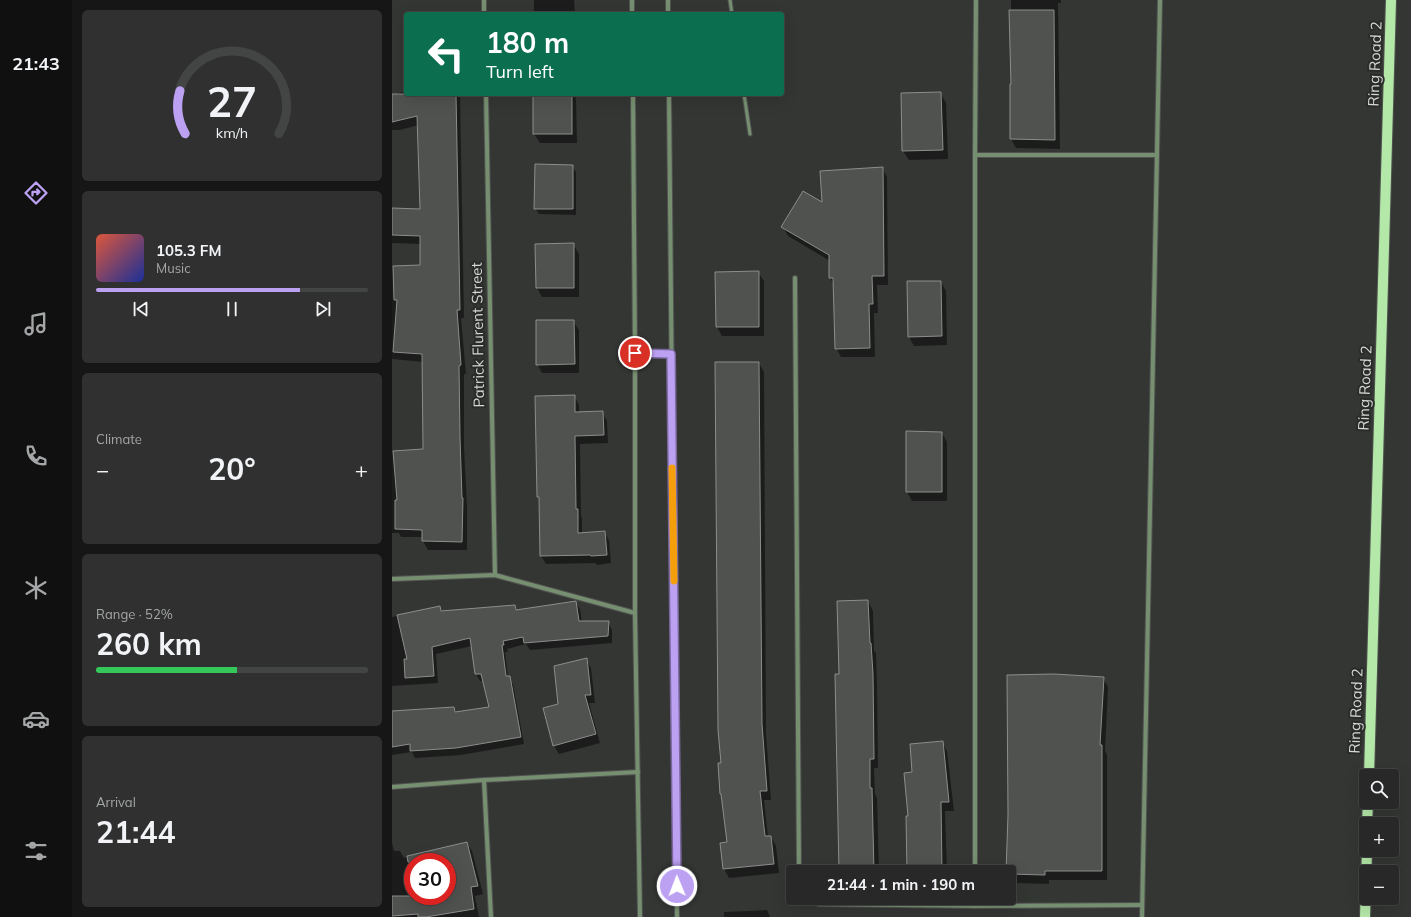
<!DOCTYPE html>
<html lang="en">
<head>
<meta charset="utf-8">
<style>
	:root { --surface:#272827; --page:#2f302f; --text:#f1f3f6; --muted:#a4a6a7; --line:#434444; --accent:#bca0f2 }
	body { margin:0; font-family:Mulish,sans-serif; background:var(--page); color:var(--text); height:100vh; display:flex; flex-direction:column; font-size:15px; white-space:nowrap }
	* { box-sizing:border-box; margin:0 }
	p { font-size:13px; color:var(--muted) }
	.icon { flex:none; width:22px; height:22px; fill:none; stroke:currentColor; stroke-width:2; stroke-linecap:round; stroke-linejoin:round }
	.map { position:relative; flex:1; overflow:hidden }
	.drawer { display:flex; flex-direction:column; gap:10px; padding:10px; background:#151615; width:320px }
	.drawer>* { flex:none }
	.guide { position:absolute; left:12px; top:12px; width:380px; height:84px; border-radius:4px; box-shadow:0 4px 16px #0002,0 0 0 1px var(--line); background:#0b6e4f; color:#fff; overflow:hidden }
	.buttons { position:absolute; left:967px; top:769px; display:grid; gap:8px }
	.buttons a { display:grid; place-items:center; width:40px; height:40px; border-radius:4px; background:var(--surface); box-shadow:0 4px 16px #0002,0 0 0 1px var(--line); font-size:20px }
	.speed { position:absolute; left:12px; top:853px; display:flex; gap:8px; font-size:20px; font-weight:700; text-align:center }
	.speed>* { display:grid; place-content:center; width:52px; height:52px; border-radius:50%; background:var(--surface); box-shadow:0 4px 16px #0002,0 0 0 1px var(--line); line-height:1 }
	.speed .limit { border:6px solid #d22; background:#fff; color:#111 }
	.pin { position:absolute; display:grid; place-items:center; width:34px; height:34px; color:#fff; margin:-17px; border:2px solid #fff; border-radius:50%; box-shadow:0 1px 4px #0007 }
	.me { position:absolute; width:44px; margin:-22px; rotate:359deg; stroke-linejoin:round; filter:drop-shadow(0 0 3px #0008) }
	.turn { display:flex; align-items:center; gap:14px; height:84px; padding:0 16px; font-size:18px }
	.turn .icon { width:52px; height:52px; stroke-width:2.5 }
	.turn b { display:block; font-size:28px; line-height:34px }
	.big { font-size:30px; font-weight:700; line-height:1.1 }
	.drawer .card { flex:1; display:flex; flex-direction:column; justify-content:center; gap:6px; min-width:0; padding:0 14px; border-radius:6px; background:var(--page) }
	.drawer .dial { align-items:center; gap:0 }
	.dial svg { height:104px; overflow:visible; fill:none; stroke:var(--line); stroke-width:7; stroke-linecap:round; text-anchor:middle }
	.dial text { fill:var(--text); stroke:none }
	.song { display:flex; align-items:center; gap:12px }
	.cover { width:48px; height:48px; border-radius:6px; background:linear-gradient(135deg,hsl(10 70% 55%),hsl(230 70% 35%)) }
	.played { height:4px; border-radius:2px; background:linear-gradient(90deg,var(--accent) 75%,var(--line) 75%) }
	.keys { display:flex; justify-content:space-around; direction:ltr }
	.heat { display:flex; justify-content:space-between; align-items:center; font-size:22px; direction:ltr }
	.charge { height:6px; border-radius:3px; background:linear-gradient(90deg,#34c759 52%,var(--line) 0) }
	.trip { position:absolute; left:394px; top:865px; width:230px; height:40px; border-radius:4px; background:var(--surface); box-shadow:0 4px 16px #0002,0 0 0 1px var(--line); font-weight:700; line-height:40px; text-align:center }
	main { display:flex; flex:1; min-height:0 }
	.tab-bar { display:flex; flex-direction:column; width:72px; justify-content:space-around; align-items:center; background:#101010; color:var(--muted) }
	.tab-bar .icon { width:28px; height:28px }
	.tab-bar .on { color:var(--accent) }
	.tab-bar b { font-size:18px; color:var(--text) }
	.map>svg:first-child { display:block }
	.shadow { fill:#0007; fill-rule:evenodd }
	.building { fill:#50524f; stroke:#8b8e8b }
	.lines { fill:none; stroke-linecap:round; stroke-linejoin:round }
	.service-casing { stroke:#515351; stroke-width:5 }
	.minor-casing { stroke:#515351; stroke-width:6 }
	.primary-casing { stroke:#515351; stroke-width:12 }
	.service { stroke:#768f70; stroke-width:3 }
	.minor { stroke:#768f70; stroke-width:4 }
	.primary { stroke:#b4e8a8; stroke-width:10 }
	.route-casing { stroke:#7a689d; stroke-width:10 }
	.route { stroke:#bca0f2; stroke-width:7 }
	.slow { stroke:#f59e0b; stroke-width:7 }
	.labels { text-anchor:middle; stroke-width:4; stroke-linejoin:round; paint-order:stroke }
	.street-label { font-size:15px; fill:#d5d6d5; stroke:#2a2c2a }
</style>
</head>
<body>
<main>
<nav class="tab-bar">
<b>21:43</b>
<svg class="icon on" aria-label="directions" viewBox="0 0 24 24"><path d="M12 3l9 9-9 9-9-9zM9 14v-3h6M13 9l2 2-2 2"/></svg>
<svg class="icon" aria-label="music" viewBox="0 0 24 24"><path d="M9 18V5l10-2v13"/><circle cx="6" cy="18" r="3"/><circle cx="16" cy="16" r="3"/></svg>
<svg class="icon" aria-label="phone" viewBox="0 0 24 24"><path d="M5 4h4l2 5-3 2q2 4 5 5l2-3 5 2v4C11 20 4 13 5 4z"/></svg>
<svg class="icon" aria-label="climate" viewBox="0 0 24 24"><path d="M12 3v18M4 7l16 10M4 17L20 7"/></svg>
<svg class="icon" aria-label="car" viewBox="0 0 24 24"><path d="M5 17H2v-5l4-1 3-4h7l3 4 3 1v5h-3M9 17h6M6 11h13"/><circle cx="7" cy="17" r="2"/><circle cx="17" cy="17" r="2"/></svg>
<svg class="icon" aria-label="filters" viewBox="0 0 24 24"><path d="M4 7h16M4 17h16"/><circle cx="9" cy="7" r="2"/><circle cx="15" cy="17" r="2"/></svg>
</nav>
<section class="drawer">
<div class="card dial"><svg viewBox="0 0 100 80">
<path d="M14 69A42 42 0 1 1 86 69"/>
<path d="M14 69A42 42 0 0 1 10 36" stroke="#bca0f2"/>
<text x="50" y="56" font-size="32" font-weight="700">27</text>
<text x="50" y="72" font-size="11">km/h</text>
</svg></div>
<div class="card">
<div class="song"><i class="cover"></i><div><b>105.3 FM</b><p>Music</p></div></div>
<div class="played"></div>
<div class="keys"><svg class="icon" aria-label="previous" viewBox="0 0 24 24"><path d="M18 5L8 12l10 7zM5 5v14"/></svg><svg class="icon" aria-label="pause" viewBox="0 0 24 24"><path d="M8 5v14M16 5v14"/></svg><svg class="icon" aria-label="next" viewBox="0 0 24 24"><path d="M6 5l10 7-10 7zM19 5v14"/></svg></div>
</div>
<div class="card"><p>Climate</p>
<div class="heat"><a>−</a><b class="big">20°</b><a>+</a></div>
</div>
<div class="card"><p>Range · 52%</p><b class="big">260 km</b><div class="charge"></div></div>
<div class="card"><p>Arrival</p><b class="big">21:44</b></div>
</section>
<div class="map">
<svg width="1019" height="917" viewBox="0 0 1019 917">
	<rect width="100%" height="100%" fill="#343634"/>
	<g class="shadow">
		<path d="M142,0H182L183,14H142Z"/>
		<path d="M619,0H669V3H666L668,149L624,148L619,139Z"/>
		<path d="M14,91V94H68L72,318H69L74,374H72V447L75,507V550H36L31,541V537H9L7,533H0V452L32,450L31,362L0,359V267L29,266V244L0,243V218L29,210L27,125L8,130H0V95Z"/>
		<path d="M142,94H182L184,99L185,143H148L142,134Z"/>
		<path d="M549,94L554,103L556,159L517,160L511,151Z"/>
		<path d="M180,166L184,172V215L147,214L143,208Z"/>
		<path d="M490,168L495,177L496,285H485L486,313H482L483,357H449L444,348L442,285L438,278V261L396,236L391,227L431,204Z"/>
		<path d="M181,244L187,254V297H150L145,288Z"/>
		<path d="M366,272L372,281V336H330L325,327Z"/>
		<path d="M549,282L554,291L555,345L522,346L517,337Z"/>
		<path d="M181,321L187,330V373H150L145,364Z"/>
		<path d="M367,363L372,372L374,734L379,800H372L376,837H379L384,846L387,873L337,878L332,869L336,843L330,764Z"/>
		<path d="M182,396L187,405V413L210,412L215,421L216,443L188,444L189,516L190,518V534L212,532L217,540L219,563L204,565V563L154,564L149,556L148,499L146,497Z"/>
		<path d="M550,433L555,442V501H520L515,492Z"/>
		<path d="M476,601L481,611L482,651L484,653L485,684L486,768H482L483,794L485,798L487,872H448V675Z"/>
		<path d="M183,602L188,609L190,622H216L220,630V643L138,650L134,644L115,649L116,652H113L116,677L121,684L132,744L69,755L23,758L20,752L0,755V712L62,708L65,713L98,708L92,681H88L84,674L80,646L44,654L46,683L0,686V617L48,607L51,612L123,606L125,610Z"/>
		<path d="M194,659L199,668L203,703H197L208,743L167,754L162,746L152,709L167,704Z"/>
		<path d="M711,678L716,687L713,751L715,755V880H657V884L620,883L617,877V872H615Z"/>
		<path d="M550,742L555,751L562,811H553L555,872H516L517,817Z"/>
		<path d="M0,843L2,851H8L12,858L75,843L80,851L91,894L83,896L87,917H0ZM21,862H55V896H21Z"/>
		<path d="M375,910L378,917H332V912Z"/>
	</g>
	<g class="building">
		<path d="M617,10H662L663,140L618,139V84H619Z"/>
		<path d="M549,92L551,150L510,151L509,93Z"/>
		<path d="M0,94H64L68,310H65L69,365L67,366L68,438L70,498H71L70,542L30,541V530L3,529V500H5L1,451L31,449L30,354L1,352L5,300H2L1,266L28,265V236L0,235V208L28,209L25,116L0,122Z"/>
		<rect x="141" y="94" width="39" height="40"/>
		<path d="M143,164L181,165V209H142Z"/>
		<path d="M491,167L492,276H480L481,304H477L478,348L443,349L441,278H437V255L389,227L411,191L430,202L428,171Z"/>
		<path d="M182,243V288H144L143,244Z"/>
		<path d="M367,271V327H324L323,272Z"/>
		<path d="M515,281H549L550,336L516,337Z"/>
		<path d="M144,320H182L183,364L144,365Z"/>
		<path d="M323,362H367L370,724L375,791H368L373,836H379L382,864L331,869L328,843L335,842L329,794H328L326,763H329L326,730Z"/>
		<path d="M183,395V412L211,411L212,435L183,436L184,509H186V533L213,531L215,555L199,556L198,555L148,556L147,497H145L143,396Z"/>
		<path d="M514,431L550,432V492H514Z"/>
		<path d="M476,600L478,643H479L481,674L482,759H478V788H480L482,872H447L443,674H447L445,601Z"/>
		<path d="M184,601L187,621H217L216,636L132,643L131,637L111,641L112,645H110L114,676H118L129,737L64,748L18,751V744L0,747V711L62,707L63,712L97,707L89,674H83L78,638L40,647L42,676L13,678L12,659H15L5,615L48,606L49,611L123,605L124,610Z"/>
		<path d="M195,658L199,695H193L204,734L161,746L151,708L166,704L162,666Z"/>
		<path d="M662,674L712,677L708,745H710V871H653V875L617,874V872H614L616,815L615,675Z"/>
		<path d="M551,741L557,802H549L550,872H515L514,816H516L512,773L520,772L518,744Z"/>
		<path d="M75,842L86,886L79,887L82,909L34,917H26V914L0,916V896H55V862H16L15,856Z"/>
	</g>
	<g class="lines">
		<defs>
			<g id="service">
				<path d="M338,0L340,14"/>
				<path d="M352,94L358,134"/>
			</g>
			<g id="minor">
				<path d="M92,0V14"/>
				<path d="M240,0V14"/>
				<path d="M276,0V14"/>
				<path d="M94,94L103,575"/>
				<path d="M241,94L243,353V613L248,917"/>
				<path d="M277,94L285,917"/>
				<path d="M583,155H765"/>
				<path d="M403,278L407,872"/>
				<path d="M243,353L279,354"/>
				<path d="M0,579L103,575L243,613"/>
				<path d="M92,780L99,917"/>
				<path d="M0,787L92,780L246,772"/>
				<path d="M583,872V155L584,0"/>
				<path d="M419,898L427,904L583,906L750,905"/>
				<path d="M583,898V906"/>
				<path d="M750,917L768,0"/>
			</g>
			<g id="primary">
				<path d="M977,776L999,0"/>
				<path d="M975,824L976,802"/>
				<path d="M973,917L975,850"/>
			</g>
		</defs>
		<use href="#service" class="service-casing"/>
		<use href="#minor" class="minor-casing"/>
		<use href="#primary" class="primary-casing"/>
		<use href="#service" class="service"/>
		<use href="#minor" class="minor"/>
		<use href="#primary" class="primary"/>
	</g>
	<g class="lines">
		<defs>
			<path id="route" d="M243,353L279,354L285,886"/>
		</defs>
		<use href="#route" class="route-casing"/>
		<use href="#route" class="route"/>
		<path class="slow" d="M280,468L282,581"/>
	</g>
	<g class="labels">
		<g class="street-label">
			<text transform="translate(983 64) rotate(-88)" y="5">Ring Road 2</text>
			<text transform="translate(86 335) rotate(-91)" y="5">Patrick Flurent Street</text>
			<text transform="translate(973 388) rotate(-88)" y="5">Ring Road 2</text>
			<text transform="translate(964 711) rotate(-88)" y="5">Ring Road 2</text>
		</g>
	</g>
</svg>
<div class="buttons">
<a><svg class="icon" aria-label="search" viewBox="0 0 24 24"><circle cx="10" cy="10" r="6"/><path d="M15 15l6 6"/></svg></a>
<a>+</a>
<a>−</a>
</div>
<div class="speed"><div class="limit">30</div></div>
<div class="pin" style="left:243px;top:353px;background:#d93025"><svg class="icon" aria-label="arrive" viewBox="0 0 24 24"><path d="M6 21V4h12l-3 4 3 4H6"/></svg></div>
<svg class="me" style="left:285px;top:886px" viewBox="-20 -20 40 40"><circle r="17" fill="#bca0f2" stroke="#fff" stroke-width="3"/><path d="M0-11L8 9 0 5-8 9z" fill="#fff"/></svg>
<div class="trip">21:44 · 1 min · 190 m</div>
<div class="guide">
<div class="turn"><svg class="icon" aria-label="left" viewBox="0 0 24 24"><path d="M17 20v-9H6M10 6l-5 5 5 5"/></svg><div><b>180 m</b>Turn left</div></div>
</div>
</div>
</main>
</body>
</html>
